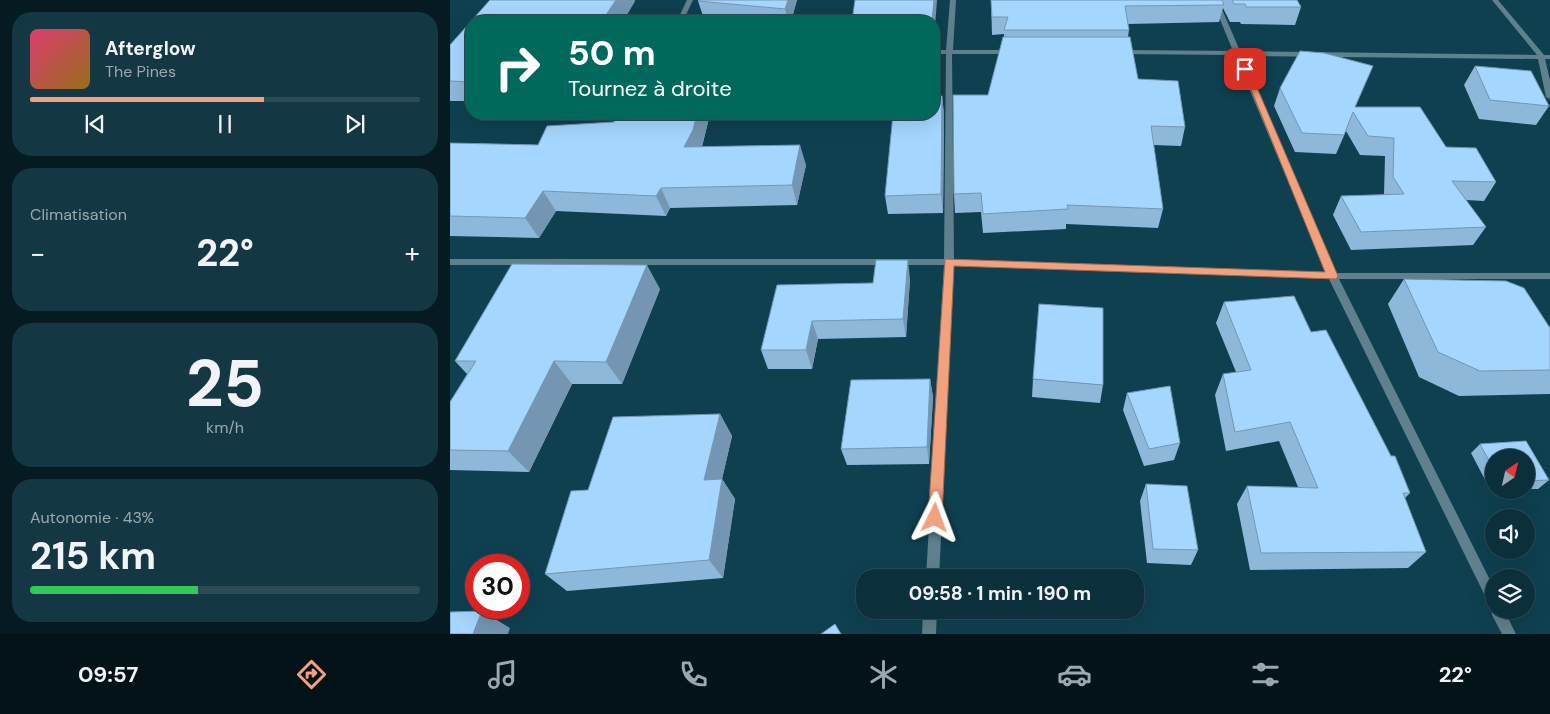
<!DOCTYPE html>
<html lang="fr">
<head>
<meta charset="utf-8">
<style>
	:root { --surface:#0b303c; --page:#143843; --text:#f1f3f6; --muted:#9aa9af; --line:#2b4b56; --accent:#f2a17e }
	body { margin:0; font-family:"DM Sans",sans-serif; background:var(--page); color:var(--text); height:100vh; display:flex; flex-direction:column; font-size:19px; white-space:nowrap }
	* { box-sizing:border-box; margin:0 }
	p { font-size:16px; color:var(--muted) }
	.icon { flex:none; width:28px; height:28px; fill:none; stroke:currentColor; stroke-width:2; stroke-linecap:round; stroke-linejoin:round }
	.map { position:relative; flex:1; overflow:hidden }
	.sheet { display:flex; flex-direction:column; gap:12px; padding:12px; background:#061a21; width:450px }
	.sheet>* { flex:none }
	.top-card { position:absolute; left:15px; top:15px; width:475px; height:105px; border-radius:20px; box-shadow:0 5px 20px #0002,0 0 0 1px var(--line); background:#00695c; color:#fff; overflow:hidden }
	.needle { width:32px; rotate:34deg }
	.fabs { position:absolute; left:1035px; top:449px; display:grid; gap:10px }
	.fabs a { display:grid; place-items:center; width:50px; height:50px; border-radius:50%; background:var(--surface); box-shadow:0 5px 20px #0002,0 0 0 1px var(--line); font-size:25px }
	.speed { position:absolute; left:15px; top:554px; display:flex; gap:10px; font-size:25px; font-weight:700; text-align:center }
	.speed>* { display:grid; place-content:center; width:65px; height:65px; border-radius:50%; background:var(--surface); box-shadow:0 5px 20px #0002,0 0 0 1px var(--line); line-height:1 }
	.speed .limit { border:8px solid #d22; background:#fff; color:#111 }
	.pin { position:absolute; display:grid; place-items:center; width:42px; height:42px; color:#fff; margin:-21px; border-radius:10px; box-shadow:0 2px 8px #0006 }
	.me { position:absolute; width:55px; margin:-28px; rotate:3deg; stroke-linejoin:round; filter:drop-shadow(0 0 4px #0008) }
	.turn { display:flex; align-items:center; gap:18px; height:105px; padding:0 20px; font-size:22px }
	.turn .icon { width:65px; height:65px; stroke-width:2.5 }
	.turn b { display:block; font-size:35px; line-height:42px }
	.big { font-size:38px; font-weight:700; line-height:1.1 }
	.sheet .widget { flex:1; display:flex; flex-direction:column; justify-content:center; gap:8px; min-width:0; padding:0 18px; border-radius:20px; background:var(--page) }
	.sheet .dial { align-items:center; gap:0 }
	.dial b { font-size:65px; line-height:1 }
	.song { display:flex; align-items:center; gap:15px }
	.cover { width:60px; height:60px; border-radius:8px; background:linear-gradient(135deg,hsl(340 70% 55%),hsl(40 70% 35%)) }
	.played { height:5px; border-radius:2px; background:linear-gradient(90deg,var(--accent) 60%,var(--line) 60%) }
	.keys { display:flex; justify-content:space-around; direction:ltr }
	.heat { display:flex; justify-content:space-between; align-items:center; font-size:28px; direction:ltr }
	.charge { height:8px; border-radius:4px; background:linear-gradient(90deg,#34c759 43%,var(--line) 0) }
	.trip { position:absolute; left:406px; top:569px; width:288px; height:50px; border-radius:20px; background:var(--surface); box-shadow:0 5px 20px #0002,0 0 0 1px var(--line); font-weight:700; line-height:50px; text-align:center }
	.menu { display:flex; height:80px; justify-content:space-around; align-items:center; background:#041318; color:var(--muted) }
	.menu .icon { width:35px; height:35px }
	.menu .on { color:var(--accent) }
	.menu b { font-size:22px; color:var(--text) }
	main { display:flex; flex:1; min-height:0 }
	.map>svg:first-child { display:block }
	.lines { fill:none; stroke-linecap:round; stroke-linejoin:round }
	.street { fill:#5f808d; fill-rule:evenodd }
	.wall { fill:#8eb8da }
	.shaded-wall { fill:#7496b2 }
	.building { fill:#a5d6fe; stroke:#7496b2 }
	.route { fill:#f2a17e; stroke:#9d6952 }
</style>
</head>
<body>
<main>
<section class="sheet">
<div class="widget">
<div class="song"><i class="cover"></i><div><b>Afterglow</b><p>The Pines</p></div></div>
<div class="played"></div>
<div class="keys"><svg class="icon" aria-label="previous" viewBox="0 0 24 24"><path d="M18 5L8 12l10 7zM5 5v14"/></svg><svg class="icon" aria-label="pause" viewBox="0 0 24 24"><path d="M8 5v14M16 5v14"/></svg><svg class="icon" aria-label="next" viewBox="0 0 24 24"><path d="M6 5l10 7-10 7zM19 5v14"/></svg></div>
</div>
<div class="widget"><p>Climatisation</p>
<div class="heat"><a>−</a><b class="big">22°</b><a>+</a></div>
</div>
<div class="widget dial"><b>25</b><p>km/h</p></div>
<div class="widget"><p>Autonomie · 43%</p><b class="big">215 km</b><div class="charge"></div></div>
</section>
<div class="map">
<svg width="1100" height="634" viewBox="0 0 1100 634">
	<rect width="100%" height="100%" fill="#0f4050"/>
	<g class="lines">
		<g class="street">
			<path d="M237,0H243L233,21H227Z"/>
			<path d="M500,0H506L503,50H563L566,52L563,54H502L504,259L876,272L785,55L670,54L667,52L670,50L783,51L762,0H768L790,51L1087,55L1042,0H1048L1094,55H1100V59H1095L1100,80V99L1096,97L1088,59L792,56L885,273H1100V279H889L1044,588V610H1054L1066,634H1052L1042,615L1041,608L879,279L504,266L489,578H476L494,265H0V259H494L496,54H484V50H496Z"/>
			<path d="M473,610H487L486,634H472Z"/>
		</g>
	</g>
	<g class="wall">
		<path d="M40,0H184L185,1L173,21H21V101H0V45Z"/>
		<path d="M249,0H347L341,21H277L254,19L248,1Z"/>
		<path d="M541,0H847L851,7L845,25L791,24L790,22H780L773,8L769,22L678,24L679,30L678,37L688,79L735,127L731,146L703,145L713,209L708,228L616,224V229L533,233L531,212L505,213L504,194L538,95L554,37V34L542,35Z"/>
		<path d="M1025,66L1099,106L1086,125L1029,119L1014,85Z"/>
		<path d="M830,88L905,107L996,147L1046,182L1034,201L1016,200L1036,227L1023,245L901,250L883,215L891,196L934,195L935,156L910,155L896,131L886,154L845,152L824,106Z"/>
		<path d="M492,96L494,114L493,213L438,214L435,196Z"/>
		<path d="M167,114H260L252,147L356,165L347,205L220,208L216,216L106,211L89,238L0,236V143L88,145L164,122Z"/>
		<path d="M460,279L456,337L368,339L362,369H318L311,350L423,283Z"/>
		<path d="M954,279L1100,328V394L1009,396L969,377L938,304Z"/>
		<path d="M210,289L172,384H122L79,472L0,470V402L17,374L5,361Z"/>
		<path d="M774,302L861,332L960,493L955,498L976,552L958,568L800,570L787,504L797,486L848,487L829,441L776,451L765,395L773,374L786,372L766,323Z"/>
		<path d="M480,379L483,397L479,464L397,465L391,449Z"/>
		<path d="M583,379L653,385L650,403L582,397Z"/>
		<path d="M677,393L730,443L724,460L694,466L673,410Z"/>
		<path d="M270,414L282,436L272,479L285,499L273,578L117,591L95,574Z"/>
		<path d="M1076,441L1099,480L1088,489H1076V458H1044V490H1063L1041,491L1021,453L1030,444Z"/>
		<path d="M696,484L748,550L741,565L697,563L690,501Z"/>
	</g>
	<g class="shaded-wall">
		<path d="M166,0H184L185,1L173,21H152Z"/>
		<path d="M338,0H347L341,21H338L335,9Z"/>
		<path d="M484,0H487L484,39V21H482Z"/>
		<path d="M492,96L494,114L493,213L491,194Z"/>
		<path d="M247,114H260L251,150L234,147Z"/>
		<path d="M350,145L356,165L347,205L342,185Z"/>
		<path d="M211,188L220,208L216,216L206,196Z"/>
		<path d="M93,191L106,211L89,238L75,218Z"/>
		<path d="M458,260L460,279L456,337L453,319Z"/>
		<path d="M197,265L210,289L172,384L156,362Z"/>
		<path d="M362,321L368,339L362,369L356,350Z"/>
		<path d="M104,361L122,384L79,472L58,451Z"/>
		<path d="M480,379L483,397L479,464L477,447Z"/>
		<path d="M270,414L282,436L267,500L254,480Z"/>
		<path d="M272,479L285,499L273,578L259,560Z"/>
		<path d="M32,611L60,628L58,634H23Z"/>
	</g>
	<g class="building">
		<path d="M40,0H166L152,21H21V82L0,81V45Z"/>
		<path d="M249,0H338L335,9L248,1Z"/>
		<path d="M405,0H484L482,21H402Z"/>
		<path d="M541,0H772L774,5L675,6L679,30H554L558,17H542Z"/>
		<path d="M782,0H847L851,7H796L795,4H784Z"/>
		<path d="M553,37H680L688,79L728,81L735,127L701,126L713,209L617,205L618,209L533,214L531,193L504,194L503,95H538Z"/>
		<path d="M850,51L874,53L923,66L905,107H970L996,147L1026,148L1046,182L1002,181L1036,227L911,232L891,196L954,194L943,177L944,138L918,136L903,112L894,135L852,133L830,88Z"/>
		<path d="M1025,66L1081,71L1099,106L1040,100Z"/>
		<path d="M484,96H492L491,194L435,196L443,114H484Z"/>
		<path d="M167,114H247L243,130L234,147L350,145L342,185L211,188L206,196L93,191L75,218L0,216V143L88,145L97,126L164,122Z"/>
		<path d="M426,260H458L453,319L362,321L356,350H311L327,285L423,283Z"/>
		<path d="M62,264L197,265L156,362L104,361L58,451L0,450V402L26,361H5Z"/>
		<path d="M954,279L1056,281L1074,288L1100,328V370L1030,371L988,352Z"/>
		<path d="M844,296L861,332L876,330L941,456H945L960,493H953L976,552L811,553L797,486L868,488L840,422L785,432L773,374L801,370L774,302Z"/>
		<path d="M589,304L653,308V385L583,379Z"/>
		<path d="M480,379L477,447L391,449L401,380Z"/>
		<path d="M720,386L730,443L699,449L677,393Z"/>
		<path d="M270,414L254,480L272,479L259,560L95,574L121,491L138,490L163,417Z"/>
		<path d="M1076,441L1099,480L1076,481V458H1044V470L1030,444Z"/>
		<path d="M696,484L737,486L748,550L703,549Z"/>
		<path d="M32,611L23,634H0V612Z"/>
		<path d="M385,624L391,634H371Z"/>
	</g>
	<path class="route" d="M792,67L799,69L888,276L886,279L504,266L492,518L490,523L485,525L480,523L478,518L495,259L875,272Z"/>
</svg>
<div class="fabs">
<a><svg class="needle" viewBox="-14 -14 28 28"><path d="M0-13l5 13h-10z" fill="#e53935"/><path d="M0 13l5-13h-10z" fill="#9aa9af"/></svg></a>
<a><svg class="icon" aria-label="sound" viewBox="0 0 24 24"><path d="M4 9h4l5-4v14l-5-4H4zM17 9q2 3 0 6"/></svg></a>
<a><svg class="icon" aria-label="layers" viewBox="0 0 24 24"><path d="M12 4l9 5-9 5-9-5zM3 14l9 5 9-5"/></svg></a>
</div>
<div class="speed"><div class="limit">30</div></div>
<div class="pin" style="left:795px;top:69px;background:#d93025"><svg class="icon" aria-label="arrive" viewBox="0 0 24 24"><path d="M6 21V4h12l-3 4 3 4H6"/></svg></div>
<svg class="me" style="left:485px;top:518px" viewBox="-20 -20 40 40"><path d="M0-17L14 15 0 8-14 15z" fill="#f2a17e" stroke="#fff" stroke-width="4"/></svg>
<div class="trip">09:58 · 1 min · 190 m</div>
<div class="top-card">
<div class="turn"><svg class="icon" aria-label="right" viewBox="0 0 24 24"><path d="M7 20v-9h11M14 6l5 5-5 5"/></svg><div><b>50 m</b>Tournez à droite</div></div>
</div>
</div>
</main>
<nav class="menu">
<b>09:57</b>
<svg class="icon on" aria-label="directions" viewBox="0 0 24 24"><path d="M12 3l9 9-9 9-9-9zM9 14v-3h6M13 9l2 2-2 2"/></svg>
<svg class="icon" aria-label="music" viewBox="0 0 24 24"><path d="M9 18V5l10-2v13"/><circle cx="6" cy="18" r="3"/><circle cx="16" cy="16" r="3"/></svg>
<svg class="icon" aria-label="phone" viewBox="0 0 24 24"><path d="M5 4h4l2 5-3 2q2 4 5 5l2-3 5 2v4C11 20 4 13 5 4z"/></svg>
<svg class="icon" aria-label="climate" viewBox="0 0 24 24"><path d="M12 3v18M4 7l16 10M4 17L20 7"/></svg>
<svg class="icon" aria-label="car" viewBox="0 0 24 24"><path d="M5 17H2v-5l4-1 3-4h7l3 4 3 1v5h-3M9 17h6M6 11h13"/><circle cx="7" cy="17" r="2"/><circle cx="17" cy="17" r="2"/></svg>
<svg class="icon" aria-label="filters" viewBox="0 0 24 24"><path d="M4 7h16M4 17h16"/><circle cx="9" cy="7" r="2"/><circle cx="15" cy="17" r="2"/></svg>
<b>22°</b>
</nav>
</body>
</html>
